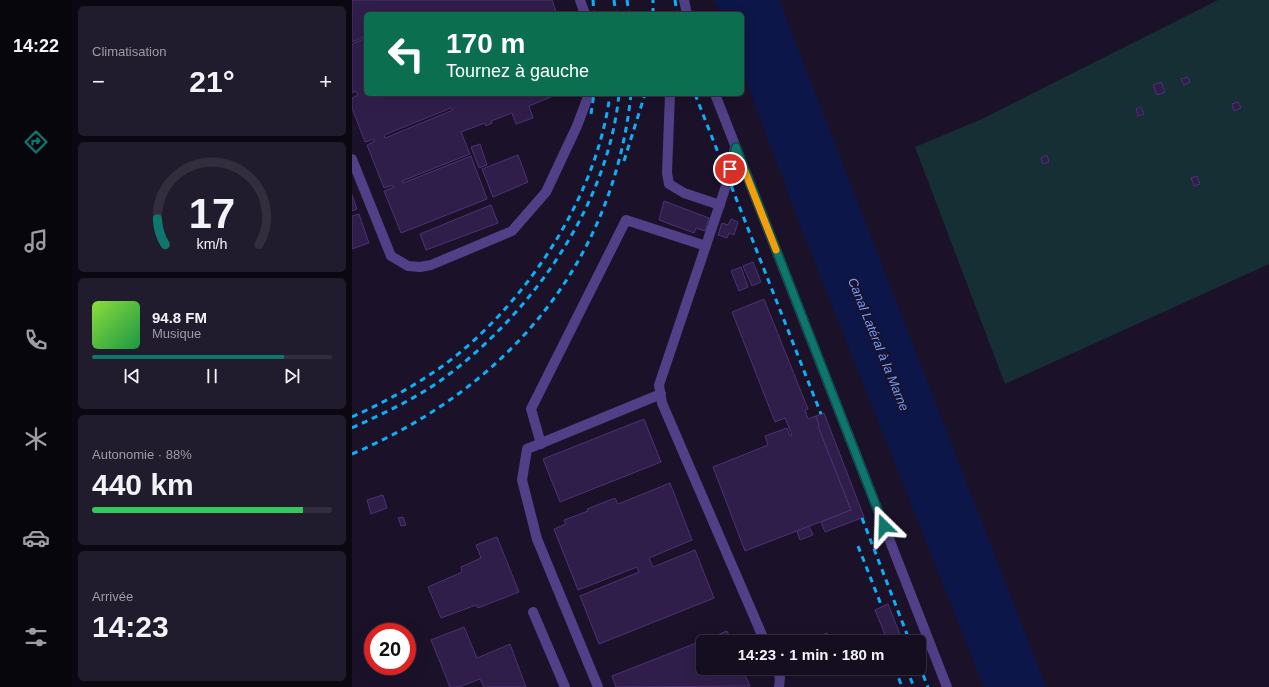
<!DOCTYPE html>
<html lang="fr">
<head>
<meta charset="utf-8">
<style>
	:root { --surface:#140e20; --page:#211c2d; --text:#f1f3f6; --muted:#9d9ca5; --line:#332e3e; --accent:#0f766e }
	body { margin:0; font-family:Arial,sans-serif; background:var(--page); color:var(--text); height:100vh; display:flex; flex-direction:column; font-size:15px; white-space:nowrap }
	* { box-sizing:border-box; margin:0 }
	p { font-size:13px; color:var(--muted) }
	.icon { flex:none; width:22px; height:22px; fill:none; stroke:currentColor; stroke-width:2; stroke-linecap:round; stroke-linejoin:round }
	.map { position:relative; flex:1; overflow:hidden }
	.side { display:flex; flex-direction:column; gap:6px; padding:6px; background:#0b0812; width:280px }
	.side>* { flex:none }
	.guide { position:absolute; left:12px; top:12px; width:380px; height:84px; border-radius:6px; box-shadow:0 4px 16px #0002,0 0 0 1px var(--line); background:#0b6e4f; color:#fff; overflow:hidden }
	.speed { position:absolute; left:12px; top:623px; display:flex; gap:8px; font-size:20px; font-weight:700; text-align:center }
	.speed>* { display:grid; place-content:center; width:52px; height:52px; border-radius:50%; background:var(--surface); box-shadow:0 4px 16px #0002,0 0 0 1px var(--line); line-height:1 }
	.speed .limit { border:6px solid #d22; background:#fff; color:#111 }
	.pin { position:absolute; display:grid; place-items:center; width:34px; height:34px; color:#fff; margin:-17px; border:2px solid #fff; border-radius:50%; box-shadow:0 1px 4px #0007 }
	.me { position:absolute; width:44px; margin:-22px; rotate:338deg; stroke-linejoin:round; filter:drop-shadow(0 0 3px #0008) }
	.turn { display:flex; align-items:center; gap:14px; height:84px; padding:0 16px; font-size:18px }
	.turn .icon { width:52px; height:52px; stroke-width:2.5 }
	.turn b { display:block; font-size:28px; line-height:34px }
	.big { font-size:30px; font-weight:700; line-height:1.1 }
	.side .tile { flex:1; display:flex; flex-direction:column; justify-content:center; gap:6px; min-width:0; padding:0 14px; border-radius:6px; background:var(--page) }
	.side .dial { align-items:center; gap:0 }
	.dial svg { height:104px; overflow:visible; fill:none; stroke:var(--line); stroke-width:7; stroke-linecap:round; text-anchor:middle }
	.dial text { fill:var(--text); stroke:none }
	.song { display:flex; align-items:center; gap:12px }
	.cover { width:48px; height:48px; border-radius:6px; background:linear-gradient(135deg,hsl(90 70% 55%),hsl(140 70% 35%)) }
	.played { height:4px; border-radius:2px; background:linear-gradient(90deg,var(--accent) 80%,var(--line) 80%) }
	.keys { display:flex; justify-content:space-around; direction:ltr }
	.heat { display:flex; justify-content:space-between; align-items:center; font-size:22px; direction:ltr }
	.charge { height:6px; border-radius:3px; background:linear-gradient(90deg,#34c759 88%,var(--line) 0) }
	.trip { position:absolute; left:344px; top:635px; width:230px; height:40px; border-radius:6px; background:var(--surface); box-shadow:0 4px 16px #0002,0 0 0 1px var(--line); font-weight:700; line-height:40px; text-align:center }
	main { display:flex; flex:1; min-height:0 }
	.tabs { display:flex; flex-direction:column; width:72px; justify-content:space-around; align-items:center; background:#08060d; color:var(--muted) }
	.tabs .icon { width:28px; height:28px }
	.tabs .active { color:var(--accent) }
	.tabs b { font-size:18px; color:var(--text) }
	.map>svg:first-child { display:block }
	.green { fill:#152f34 }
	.water { fill:#0d1648 }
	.building { fill:#301e4a; stroke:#4d3175; fill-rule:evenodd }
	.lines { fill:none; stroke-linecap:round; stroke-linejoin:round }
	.minor { stroke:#513f87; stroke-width:10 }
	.rail { stroke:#0faff7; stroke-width:3; stroke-dasharray:6 5; stroke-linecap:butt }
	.route-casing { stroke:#0a4d48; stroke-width:10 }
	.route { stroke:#0f766e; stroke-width:7 }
	.slow { stroke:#f59e0b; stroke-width:7 }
	.labels { text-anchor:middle; stroke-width:4; stroke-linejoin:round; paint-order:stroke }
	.water-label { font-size:13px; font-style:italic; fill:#6e9cfa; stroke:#1b122a }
</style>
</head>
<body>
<main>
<nav class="tabs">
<b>14:22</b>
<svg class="icon active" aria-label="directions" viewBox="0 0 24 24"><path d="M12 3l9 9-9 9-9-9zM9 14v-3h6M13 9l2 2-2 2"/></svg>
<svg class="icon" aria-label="music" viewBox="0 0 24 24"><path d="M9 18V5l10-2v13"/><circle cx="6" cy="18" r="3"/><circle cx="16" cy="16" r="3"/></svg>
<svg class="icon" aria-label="phone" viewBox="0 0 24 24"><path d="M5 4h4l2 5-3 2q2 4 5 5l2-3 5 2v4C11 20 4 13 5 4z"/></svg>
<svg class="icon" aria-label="climate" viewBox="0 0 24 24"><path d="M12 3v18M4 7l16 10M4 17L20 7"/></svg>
<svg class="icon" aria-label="car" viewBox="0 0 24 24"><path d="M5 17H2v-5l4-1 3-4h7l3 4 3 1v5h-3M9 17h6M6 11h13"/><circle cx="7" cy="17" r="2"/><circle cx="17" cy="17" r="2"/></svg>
<svg class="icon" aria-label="filters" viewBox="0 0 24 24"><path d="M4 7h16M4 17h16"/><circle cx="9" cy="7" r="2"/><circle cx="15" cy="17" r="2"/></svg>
</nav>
<section class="side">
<div class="tile"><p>Climatisation</p>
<div class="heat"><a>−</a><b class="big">21°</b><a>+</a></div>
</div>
<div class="tile dial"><svg viewBox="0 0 100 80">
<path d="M14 69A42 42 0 1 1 86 69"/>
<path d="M14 69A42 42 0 0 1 8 49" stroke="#0f766e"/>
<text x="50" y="56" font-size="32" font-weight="700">17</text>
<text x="50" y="72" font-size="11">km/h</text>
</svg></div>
<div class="tile">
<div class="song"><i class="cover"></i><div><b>94.8 FM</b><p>Musique</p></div></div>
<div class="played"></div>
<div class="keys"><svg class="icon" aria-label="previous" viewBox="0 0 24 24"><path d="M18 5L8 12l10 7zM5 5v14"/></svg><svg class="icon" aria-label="pause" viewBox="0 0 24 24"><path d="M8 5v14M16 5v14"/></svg><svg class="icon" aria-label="next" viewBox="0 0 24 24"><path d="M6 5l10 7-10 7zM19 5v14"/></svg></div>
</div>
<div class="tile"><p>Autonomie · 88%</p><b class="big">440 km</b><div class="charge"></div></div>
<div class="tile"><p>Arrivée</p><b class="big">14:23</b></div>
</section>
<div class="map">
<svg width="917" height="687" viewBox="0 0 917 687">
	<rect width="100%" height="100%" fill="#1b122a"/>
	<path class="green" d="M866,0H917V264L653,384L563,147L630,119Z"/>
	<path class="water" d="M363,0H427L694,687H632L454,240L390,70V14H368Z"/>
	<g class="building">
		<path d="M0,0H200L205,14H14V36L0,42Z"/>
		<path d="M14,38V94H206L177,106L181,118L164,124L160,113L139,121L140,123L134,126L133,123L109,132L118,154L50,181L51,183L119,156L135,199L49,233L32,191L42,187L41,185L32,188L15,145L23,141L22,139L13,142L0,108V98L6,95L4,91L0,93V44ZM99,108L101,110L33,138L32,135Z"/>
		<path d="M836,77L838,82L832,85L829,79Z"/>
		<path d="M809,82L813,92L805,95L801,85Z"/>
		<path d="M886,102L889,108L882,111L880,104Z"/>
		<path d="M789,107L792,114L786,116L784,109Z"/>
		<path d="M128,144L135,165L127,168L119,147Z"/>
		<path d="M166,155L176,182L141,197L130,169Z"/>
		<path d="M695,155L697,162L691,164L689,158Z"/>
		<path d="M845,176L848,184L842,186L839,178Z"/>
		<path d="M0,195L5,209L0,211Z"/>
		<path d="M312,201L357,218L353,231L344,228L342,233L307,220Z"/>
		<path d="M139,205L146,223L74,250L68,234Z"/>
		<path d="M7,214L17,243L0,249V216Z"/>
		<path d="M379,219L386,222L382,235L377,233L375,238L366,235L370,223L376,225Z"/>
		<path d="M401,262L409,282L400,286L391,266Z"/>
		<path d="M389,267L396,287L387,291L379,271Z"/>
		<path d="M412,299L456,409L453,410L456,419L464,416L467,425L466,426L499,510L393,551L361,467L416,445L413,436L435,428L438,436L440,435L433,418L423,422L380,312Z"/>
		<path d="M472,413L512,517L473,532L469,522L499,510L466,426L467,425L464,416Z"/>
		<path d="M292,419L309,462L208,502L191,459Z"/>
		<path d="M318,483L340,540L297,558L301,567L343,550L362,598L247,644L228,596L287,572L285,567L226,590L202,529L214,524L212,520L236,511L235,509L263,498L266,504Z"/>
		<path d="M31,495L35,508L19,514L15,500Z"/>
		<path d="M51,517L54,525L49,526L46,518Z"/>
		<path d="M457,526L461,535L448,540L445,531Z"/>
		<path d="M145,537L167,592L126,608L124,605L89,618L76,587L110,572L109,567L129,558L124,545Z"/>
		<path d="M536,604L551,642H536L523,610Z"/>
		<path d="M112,627L125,658L158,644L174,687H132L128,679L107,687H98L79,640Z"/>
		<path d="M375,631L380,642H351V668H390L398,686L264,687L260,676Z"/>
		<path d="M475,633L479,642H465L463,638Z"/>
	</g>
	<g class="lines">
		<g class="minor">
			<path d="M228,0L233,14"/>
			<path d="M332,0L335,14"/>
			<path d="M318,94L315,173L317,184L332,193L368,205"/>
			<path d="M363,94L595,687"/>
			<path d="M383,147L376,180L307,385L310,403L413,642"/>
			<path d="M0,159L39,256L56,266L68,267L79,265L160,231L194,192L225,126L237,94"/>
			<path d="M189,444L179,409L274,220L354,246"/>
			<path d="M181,612L213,687"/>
			<path d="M424,668L428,678L427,687"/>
			<path d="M246,687L185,539L170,480L175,449L309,394"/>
		</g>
		<g class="rail">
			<path d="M241,0L242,14"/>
			<path d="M262,0L264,14"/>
			<path d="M275,0L277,14"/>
			<path d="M323,0L325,14"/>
			<path d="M301,14V0"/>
			<path d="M343,94L469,414"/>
			<path d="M239,114L242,94"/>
			<path d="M272,161L293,94"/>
			<path d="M0,417C39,399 78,378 111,350C184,288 246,190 258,94"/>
			<path d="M0,428C30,414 61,400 88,381C178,316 256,207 267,94"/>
			<path d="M0,454C155,388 261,264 279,94"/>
			<path d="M510,518L558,642"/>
			<path d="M506,546L530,607"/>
			<path d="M567,665L576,687"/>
			<path d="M543,668L550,687"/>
			<path d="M554,668L562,687"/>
		</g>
	</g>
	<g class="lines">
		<defs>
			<path id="route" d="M378,169L384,147L532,526"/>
		</defs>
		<use href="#route" class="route-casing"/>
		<use href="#route" class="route"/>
		<path class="slow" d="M392,169L424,250"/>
	</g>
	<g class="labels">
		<g class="water-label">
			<text transform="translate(527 344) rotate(68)" y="5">Canal Latéral à la Marne</text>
		</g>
	</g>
</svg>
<div class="speed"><div class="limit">20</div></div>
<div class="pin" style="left:378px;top:169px;background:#d93025"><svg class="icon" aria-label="arrive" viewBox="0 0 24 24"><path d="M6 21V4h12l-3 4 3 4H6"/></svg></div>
<svg class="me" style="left:532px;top:526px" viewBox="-20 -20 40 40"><path d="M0-17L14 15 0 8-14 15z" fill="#0f766e" stroke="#fff" stroke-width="4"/></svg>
<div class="trip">14:23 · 1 min · 180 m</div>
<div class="guide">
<div class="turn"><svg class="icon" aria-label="left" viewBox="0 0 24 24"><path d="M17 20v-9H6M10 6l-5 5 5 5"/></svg><div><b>170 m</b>Tournez à gauche</div></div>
</div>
</div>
</main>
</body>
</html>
